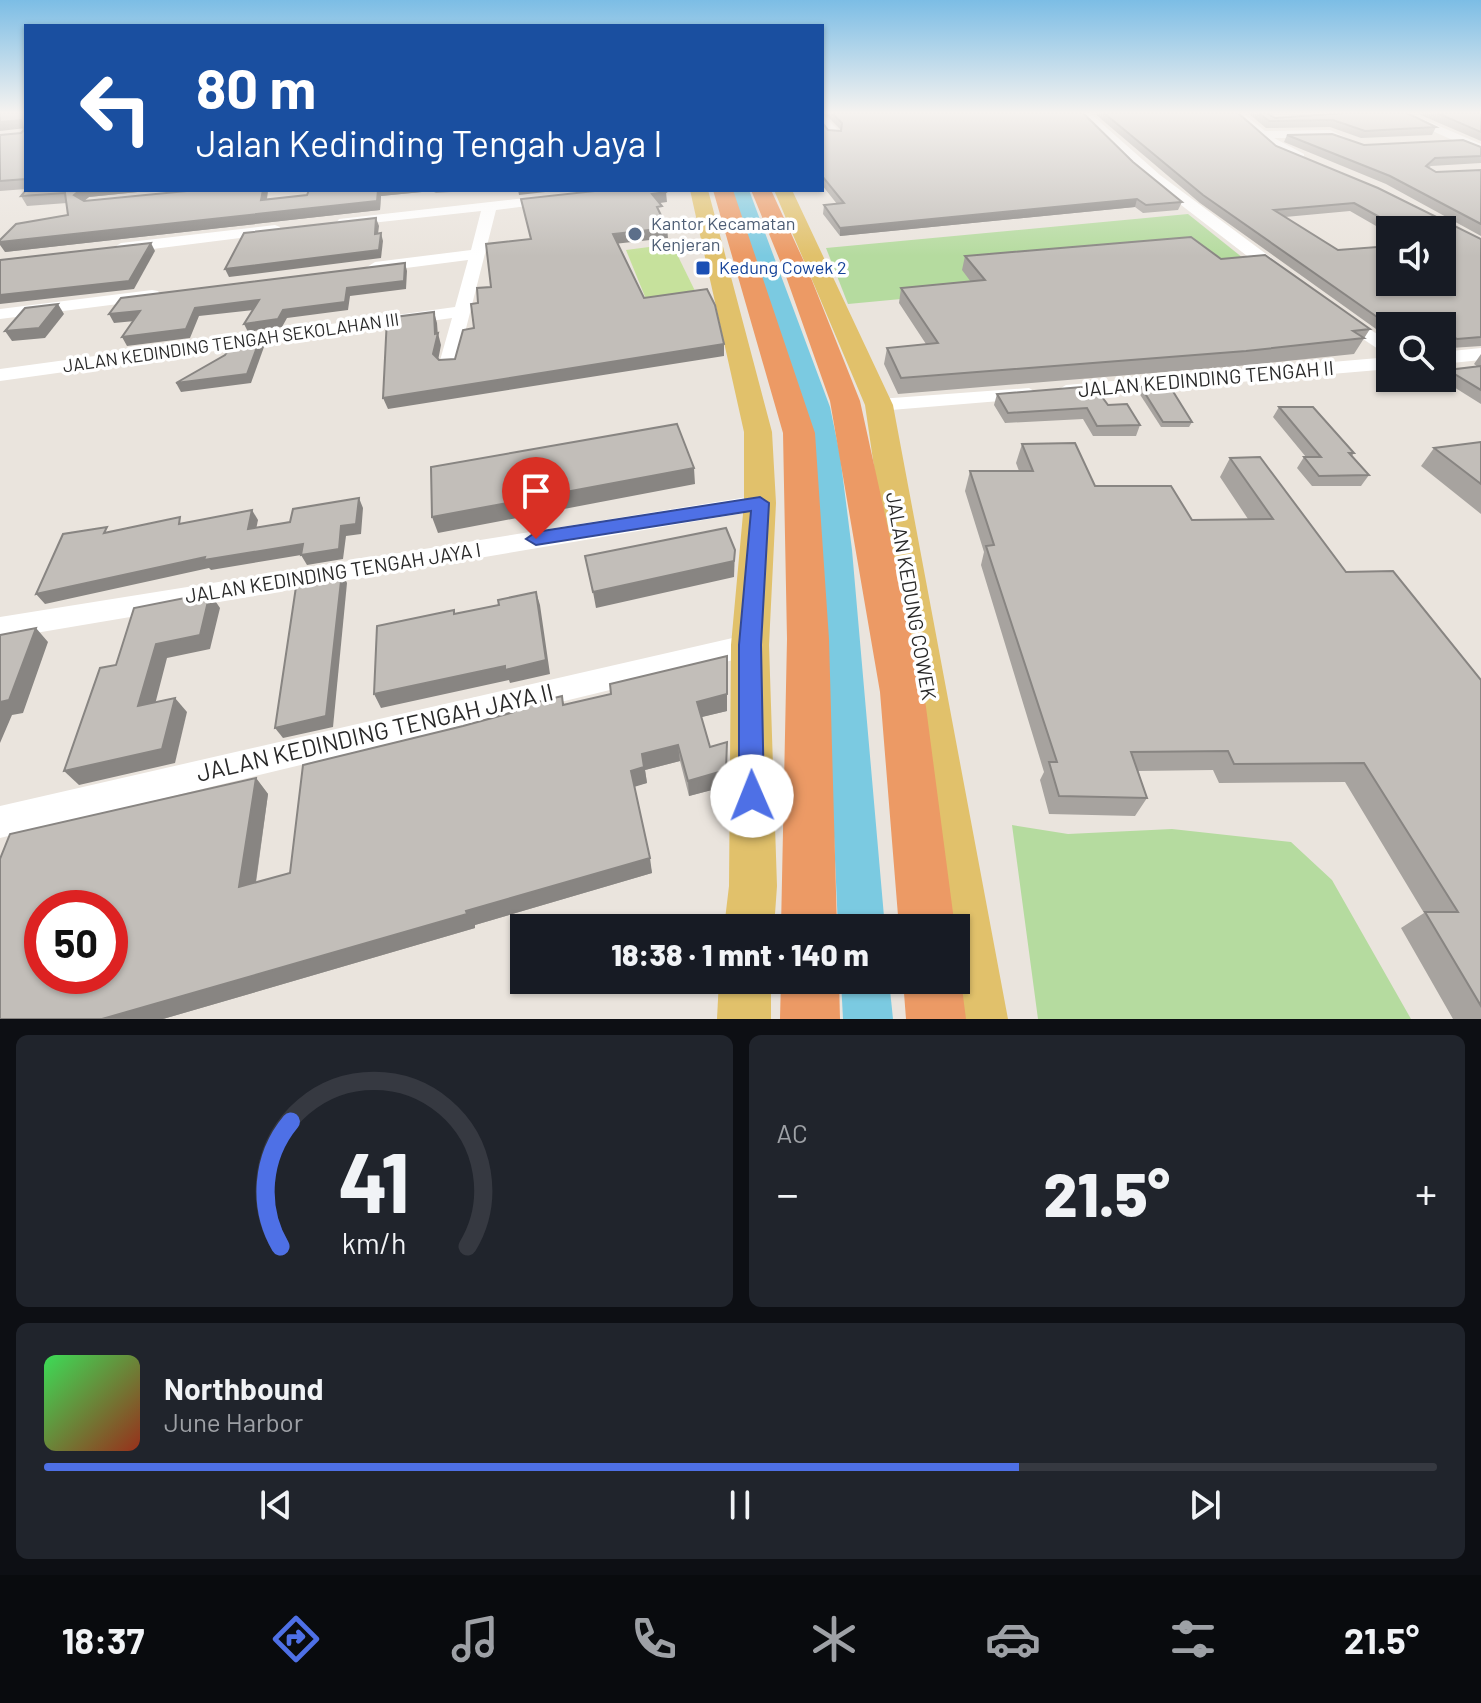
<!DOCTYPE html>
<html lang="id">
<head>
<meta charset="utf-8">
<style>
	:root { --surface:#171b24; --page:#20242c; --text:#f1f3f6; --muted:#9ea1a6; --line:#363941; --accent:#4e70e6 }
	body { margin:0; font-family:Barlow,sans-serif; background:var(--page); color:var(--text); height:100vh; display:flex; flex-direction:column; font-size:30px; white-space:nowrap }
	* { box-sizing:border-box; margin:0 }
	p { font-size:26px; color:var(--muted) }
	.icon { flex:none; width:44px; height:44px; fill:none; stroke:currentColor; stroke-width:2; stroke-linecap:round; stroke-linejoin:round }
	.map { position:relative; height:1019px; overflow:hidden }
	.details { display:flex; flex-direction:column; gap:16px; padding:16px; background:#0d0f14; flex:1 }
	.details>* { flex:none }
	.banner { position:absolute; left:24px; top:24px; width:800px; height:168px; border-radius:0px; box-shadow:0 2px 6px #0004; background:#1a4fa0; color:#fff; overflow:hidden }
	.tools { position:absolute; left:1376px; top:216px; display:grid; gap:16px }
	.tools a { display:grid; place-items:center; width:80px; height:80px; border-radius:0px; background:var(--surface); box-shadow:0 2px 6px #0004; font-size:40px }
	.speed { position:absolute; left:24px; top:890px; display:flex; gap:16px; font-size:40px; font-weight:700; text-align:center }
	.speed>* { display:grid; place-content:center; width:104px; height:104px; border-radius:50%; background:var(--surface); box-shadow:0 2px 6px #0004; line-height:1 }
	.speed .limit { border:12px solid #d22; background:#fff; color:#111 }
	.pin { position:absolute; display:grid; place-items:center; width:68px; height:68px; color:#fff; margin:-82px -34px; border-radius:50% 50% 50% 0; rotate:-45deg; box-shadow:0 0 8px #0007 }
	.pin .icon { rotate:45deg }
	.me { position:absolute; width:88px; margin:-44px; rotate:359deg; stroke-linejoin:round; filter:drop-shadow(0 0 6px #0008) }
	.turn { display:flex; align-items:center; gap:28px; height:168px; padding:0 40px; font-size:36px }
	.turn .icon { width:104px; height:104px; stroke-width:2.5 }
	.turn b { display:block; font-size:56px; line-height:68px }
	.big { font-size:60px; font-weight:800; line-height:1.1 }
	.details .card { flex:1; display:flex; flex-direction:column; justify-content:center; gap:12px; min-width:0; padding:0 28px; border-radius:12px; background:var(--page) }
	.details .dial { align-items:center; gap:0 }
	.dial svg { height:208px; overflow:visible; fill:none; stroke:var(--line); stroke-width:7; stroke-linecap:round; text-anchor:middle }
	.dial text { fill:var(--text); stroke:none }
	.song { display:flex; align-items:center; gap:24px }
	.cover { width:96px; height:96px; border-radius:12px; background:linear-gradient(135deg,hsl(130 70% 55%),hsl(10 70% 35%)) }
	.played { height:8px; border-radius:4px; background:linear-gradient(90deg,var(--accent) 70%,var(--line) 70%) }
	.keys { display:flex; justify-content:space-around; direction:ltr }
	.heat { display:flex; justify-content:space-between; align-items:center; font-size:44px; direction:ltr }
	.details .tiles { flex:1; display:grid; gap:16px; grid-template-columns:1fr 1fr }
	.card:last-child { grid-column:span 2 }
	.trip { position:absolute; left:510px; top:914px; width:460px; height:80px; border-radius:0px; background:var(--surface); box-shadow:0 2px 6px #0004; font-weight:800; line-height:80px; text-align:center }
	.menu { display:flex; height:128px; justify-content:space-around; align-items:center; background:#090b0e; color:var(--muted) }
	.menu .icon { width:56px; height:56px }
	.menu .current { color:var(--accent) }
	.menu b { font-size:36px; color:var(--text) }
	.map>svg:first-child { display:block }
	.green { fill:#b5db9f }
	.pitch { fill:#c6e19c }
	.water { fill:#7bcae1 }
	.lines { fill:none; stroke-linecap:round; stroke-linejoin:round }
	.minor { fill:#fff; fill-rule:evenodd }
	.major { fill:#e1c16b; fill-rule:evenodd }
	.highway { fill:#ec9a65; fill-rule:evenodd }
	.wall { fill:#a7a39f; fill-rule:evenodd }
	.shaded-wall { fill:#888582 }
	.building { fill:#c2beb9; stroke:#888582; stroke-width:2; fill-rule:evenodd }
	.route { fill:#4e70e6; stroke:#334996; stroke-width:2 }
	.service-dot { fill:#5c6f8a; stroke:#fff; stroke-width:3 }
	.transit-dot { fill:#1a4fb4; stroke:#fff; stroke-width:3 }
	.labels { text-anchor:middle; stroke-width:7; stroke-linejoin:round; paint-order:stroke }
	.far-service-label { font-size:18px; fill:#4e5e75; stroke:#fff; text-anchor:start }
	.far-transit-label { font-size:18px; fill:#164399; stroke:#fff; text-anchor:start }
	.far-street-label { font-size:18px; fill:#292929; stroke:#fff }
	.street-label { font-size:20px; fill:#292929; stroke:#fff }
	.near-street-label { font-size:24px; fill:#292929; stroke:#fff }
</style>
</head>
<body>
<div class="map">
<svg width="1481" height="1019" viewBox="0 0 1481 1019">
	<rect width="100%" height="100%" fill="#eae4dd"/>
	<g class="green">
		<path d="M1188,214L1253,266L848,304L826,248Z"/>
		<path d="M1012,825L1068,834L1172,829L1291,842L1332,880L1411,1019H1038Z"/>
	</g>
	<path class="pitch" d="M672,244L698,297L648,304L626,250Z"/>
	<g class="water">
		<path d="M732,190H749L830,407L840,455L852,550L885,928H838L830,744L816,568Z"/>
		<path d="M841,980H889L893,1019H843Z"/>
	</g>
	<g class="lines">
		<g class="minor">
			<path d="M1077,113H1090L1160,175L1289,271L1291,275L1289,279H1277L1150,181Z"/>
			<path d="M1230,113H1243L1265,131L1330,130L1351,140L1345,144L1328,138H1274L1304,154V160C1277,162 1247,131 1230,113Z"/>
			<path d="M1393,113H1409L1481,144V153Z"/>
			<path d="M822,114L838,130V136H830L822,125Z"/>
			<path d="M553,195L558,196V202L496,210L456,368H442L439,364L452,318L0,381V369L455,307L468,260L375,272L367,267L375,262L471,250L481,211L344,226L337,222L339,219Z"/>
			<path d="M275,225L280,227V233L121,253L113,248L121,243Z"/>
			<path d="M152,290L158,291L161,295L158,299L0,319V309Z"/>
			<path d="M1342,312L1390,342V357L1336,321L1333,317L1336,313Z"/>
			<path d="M1481,348V360L1442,364V352Z"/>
			<path d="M1390,357V369L1066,397L1056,391L1066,385Z"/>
			<path d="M1029,388L1039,394L1036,398L879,411L869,405L879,399Z"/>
			<path d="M760,495L768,497L772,503L768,509L0,639V617Z"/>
			<path d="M750,634L760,637L764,645L760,653L750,656L0,838V806Z"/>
		</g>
		<g class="major">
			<path d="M690,190H708L772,432L776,503L769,645L777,886L774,928H724L729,886L731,645L744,503V432Z"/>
			<path d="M774,190H792L893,405L1008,1019H954L949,980H956V928H941L865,405Z"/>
			<path d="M719,980H771V1019H717Z"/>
		</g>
		<g class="highway">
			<path d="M713,190H733L815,433L829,639L837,928H781L787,639L783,433Z"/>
			<path d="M751,190H771L807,268L860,401L924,692L955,928H899L880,692L830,401L783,268Z"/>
			<path d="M956,967L961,980L966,1019H906L903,980H956Z"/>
			<path d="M781,980H839L840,1019H780Z"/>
		</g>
	</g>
	<g class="wall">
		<path d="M26,113V189L0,191V135L21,133L24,130Z"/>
		<path d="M824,113H1083L1133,162L1182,202L1178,210L1143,213L1135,207L840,236L823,214L824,205L837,204L822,185V122L828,130L841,131V130Z"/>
		<path d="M1094,113H1238L1276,146L1481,239V346L1451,348L1442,342V326H1390V339L1200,203ZM1350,211L1390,234V230H1442L1390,282L1285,217Z"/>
		<path d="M1248,113H1272L1270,115L1275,118L1345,113L1436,127L1432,135L1361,138L1330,127L1266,128Z"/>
		<path d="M1416,113H1481V141Z"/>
		<path d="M1287,135L1364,145L1481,147V163L1431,166L1428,168L1436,172L1481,170V236L1386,184L1284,142Z"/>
		<path d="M26,190H157L89,197L84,201L268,190L267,200L307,195L309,190H467V191L436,193L432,191L381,196L380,210L5,252L68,215L67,203L27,206L21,196Z"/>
		<path d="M965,256L1221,259L1370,329L1354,354L1238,366L898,394L884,364L887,348L926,344L899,303L901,288L971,282L962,270Z"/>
		<path d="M1481,354V404L1441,379L1448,370L1478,367L1474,364Z"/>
		<path d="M1141,387L1192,422L1189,427H1161L1139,393Z"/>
		<path d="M997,394L1108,405L1140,425L1136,436H1093L1083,419L1005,423L994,405Z"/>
		<path d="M1279,407L1354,453L1352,456L1369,475L1361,486H1312L1297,468L1304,457H1306L1273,417Z"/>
		<path d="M1481,442V514L1421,466L1434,448Z"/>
		<path d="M1022,444L1095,486L1192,520L1248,519L1220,477L1230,458L1346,572L1481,680V1019H1453L1401,928L1424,913L1345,782L1219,783L1213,770L1138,771L1147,798L1135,816L1049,814L1040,780L1044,772L981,565L984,552L965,491L970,471H1019L1016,463Z"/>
		<path d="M562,696L564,705L727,711L701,717L710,747L727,786L689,796L680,761L645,770L647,783L634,786L652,873L475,925V928L163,1019L256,778L268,794L256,883L290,873L463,726Z"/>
	</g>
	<g class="shaded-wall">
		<path d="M21,120L26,128L0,131V122Z"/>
		<path d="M80,190H157L89,197L79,205L74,195Z"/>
		<path d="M263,190H268L265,210L261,200Z"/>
		<path d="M378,190L432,191L381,196L380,210L5,252L0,245V242Z"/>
		<path d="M518,190H563L519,195Z"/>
		<path d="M666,192L667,202L653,204L652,194Z"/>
		<path d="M1137,199L1135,207L840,236V228Z"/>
		<path d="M376,218L379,226L377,242L375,234Z"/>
		<path d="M667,228L668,238L614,244L613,234Z"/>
		<path d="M381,233L383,241L381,258L229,277L225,269Z"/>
		<path d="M151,243L155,251L134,289L0,304V295Z"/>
		<path d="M405,263L407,271L406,289L350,296L348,310L287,318L282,327L248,332L244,324L347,288Z"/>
		<path d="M259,300L263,309L199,316L190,338L127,346L122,337L195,308Z"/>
		<path d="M58,304L64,314L45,338L12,341L5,331Z"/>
		<path d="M140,311L145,320L114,323L109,314Z"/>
		<path d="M434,312L437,323L438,336V333L441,345L437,366L433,354L435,334Z"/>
		<path d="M260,339L264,347L251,383L181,392L176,383Z"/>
		<path d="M724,344V356L388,409L383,398Z"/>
		<path d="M694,468L695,484L438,533L432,517Z"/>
		<path d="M359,498L363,508L361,534L346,536L343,559L307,565L301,555L211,570L209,568L45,604L36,594L341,526Z"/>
		<path d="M252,510L258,520L254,539L248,529Z"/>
		<path d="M735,550L734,577L596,608L593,592Z"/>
		<path d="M342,572L347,583L333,727L283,738L275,728Z"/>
		<path d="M536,592L540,605L550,674L510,683L509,680L381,708L374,694Z"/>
		<path d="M210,593L220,608L210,649L167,658L151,720L138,706L156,644Z"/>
		<path d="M36,628L48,642L23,713L12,715L0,743V702Z"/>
		<path d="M727,656V711L698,718L697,702Z"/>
		<path d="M175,698L187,712L175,763L79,785L64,771Z"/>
		<path d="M727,742V786L689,796L688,781Z"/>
		<path d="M678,745L680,761L645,770L647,783L634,787L631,771L642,754Z"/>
		<path d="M256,778L268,794L253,901L239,887Z"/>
		<path d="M650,858L652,873L475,925V928L163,1019H102L466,911Z"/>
	</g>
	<g class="building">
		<path d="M0,113H26V179L0,181V135L21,133L24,130L21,120L0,122Z"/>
		<path d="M832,113H1083L1133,162L1182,202L1146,205L1137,199L840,228L824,205L844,203L822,176V122L828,130L841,131L842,123Z"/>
		<path d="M1104,113H1238L1276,146L1378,188L1481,239V337L1457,339L1442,329V326H1390L1203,195ZM1354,203L1403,230H1442V282H1390V246L1338,250L1274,210Z"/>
		<path d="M1259,113H1266L1275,118L1345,113H1407L1436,127L1365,131L1333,120L1269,121Z"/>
		<path d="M1437,113H1481V132Z"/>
		<path d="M1332,134L1364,145L1463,140L1481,147V156L1435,158L1426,166L1436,172L1481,170V224L1390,176L1287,135Z"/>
		<path d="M26,190H80L74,195L84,201L197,190H263L261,200L307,195L309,190H378L377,201L0,242V240L16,224L68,215L65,193L21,196Z"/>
		<path d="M604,190H665L666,192L652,194L662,206L657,207L667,228L613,234L644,298L707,289L715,305L724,344L383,398L387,318L434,312L435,334L438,333L433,354L439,360L455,359L463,330L474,328L471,304L478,303L477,288L491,287L486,244L531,239L521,199Z"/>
		<path d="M376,218L375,234L381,233L379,250L225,269L244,233Z"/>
		<path d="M1191,237L1221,259L1265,255L1370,329L1353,331L1364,338L1246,351L901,378L887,348L938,343L901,288L985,280L965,256Z"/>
		<path d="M151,243L129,281L0,295V260Z"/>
		<path d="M405,263L404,281L347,288L345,302L283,310L278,319L244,324L259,300L195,308L186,329L122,337L140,311L109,314L121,298Z"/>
		<path d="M58,304L39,328L5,331L25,308Z"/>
		<path d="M260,339L247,374L176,383L225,355L233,343Z"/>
		<path d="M1481,366V390L1448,370Z"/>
		<path d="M1169,385L1192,422H1163L1141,387Z"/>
		<path d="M1094,386L1108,405L1127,404L1140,425L1097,426L1087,408L1008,413L997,394Z"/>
		<path d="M1279,407H1313L1354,453H1349L1369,475L1319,476L1304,457H1321Z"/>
		<path d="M677,424L694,468L432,517L431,467Z"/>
		<path d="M1481,442V484L1434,448Z"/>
		<path d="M1075,443L1095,486H1171L1192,520L1273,519L1230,458L1260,457L1346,572L1393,571L1481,680V1006L1425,912H1458L1364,763L1234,764L1228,751L1131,752L1147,798L1059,796L1049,762H1057L986,546L994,545L970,471H1033L1022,444Z"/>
		<path d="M359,498L356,524L341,526L339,549L301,555L303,544L204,560L205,557L36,594L63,534L107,527L104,533L180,517L179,524L252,510L248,529L290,522L293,509Z"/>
		<path d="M726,528L735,550L734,561L593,592L585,556Z"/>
		<path d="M342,572L326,716L275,728L297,580Z"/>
		<path d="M536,592L546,660L505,670V666L374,694L377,626L454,610V614L499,605L498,600Z"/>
		<path d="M210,593L200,635L156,644L138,706L175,698L162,749L64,771L100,668L116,665L134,608Z"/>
		<path d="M36,628L9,700L0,702V635Z"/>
		<path d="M727,656V694L697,702L710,747L727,742L726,770L688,781L678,745L642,754L644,767L631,771L650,858L466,911L467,914L102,1019H0V859L10,834L256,778L239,887L290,873L303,765L463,726L514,712V708L562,696L563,705L611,694L610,684ZM42,908H110V976H42Z"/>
	</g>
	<linearGradient id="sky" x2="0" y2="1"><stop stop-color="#7cbde5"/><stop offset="0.44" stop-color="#f6f3f0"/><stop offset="1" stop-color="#f6f3f0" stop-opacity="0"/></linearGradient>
	<rect width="1481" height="256" fill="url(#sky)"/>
	<path class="route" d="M760,497L769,503L761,645L764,796L761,804L752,808L743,804L739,796V645L751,511L536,545L526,539L536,532Z"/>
	<circle class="service-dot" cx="635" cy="234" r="8"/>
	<rect class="transit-dot" x="695" y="260" width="16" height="16" rx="4"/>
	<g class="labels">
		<g class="far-service-label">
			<text x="651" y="230">Kantor Kecamatan<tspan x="651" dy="21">Kenjeran</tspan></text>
		</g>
		<g class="far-transit-label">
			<text x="719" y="274">Kedung Cowek 2</text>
		</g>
		<g class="far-street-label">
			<text transform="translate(231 343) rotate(-8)" y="6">JALAN KEDINDING TENGAH SEKOLAHAN III</text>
		</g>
		<g class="street-label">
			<text transform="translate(1206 379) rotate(-5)" y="7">JALAN KEDINDING TENGAH II</text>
			<text transform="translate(333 573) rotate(-9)" y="7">JALAN KEDINDING TENGAH JAYA I</text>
			<text transform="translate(911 596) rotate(80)" y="7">JALAN KEDUNG COWEK</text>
		</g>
		<g class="near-street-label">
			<text transform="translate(375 733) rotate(-13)" y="8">JALAN KEDINDING TENGAH JAYA II</text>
		</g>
	</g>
</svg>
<div class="tools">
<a><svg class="icon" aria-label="sound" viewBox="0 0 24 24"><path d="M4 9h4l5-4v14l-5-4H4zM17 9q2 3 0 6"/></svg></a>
<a><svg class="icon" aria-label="search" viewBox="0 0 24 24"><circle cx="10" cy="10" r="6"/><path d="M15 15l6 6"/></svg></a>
</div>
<div class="speed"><div class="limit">50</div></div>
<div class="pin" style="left:536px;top:539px;background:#d93025"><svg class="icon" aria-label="arrive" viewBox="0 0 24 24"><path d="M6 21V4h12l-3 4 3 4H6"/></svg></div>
<svg class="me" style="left:752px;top:796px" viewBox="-20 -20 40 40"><circle r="19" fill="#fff"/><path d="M0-13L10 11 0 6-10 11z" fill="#4e70e6"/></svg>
<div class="trip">18:38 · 1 mnt · 140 m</div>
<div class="banner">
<div class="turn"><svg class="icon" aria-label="left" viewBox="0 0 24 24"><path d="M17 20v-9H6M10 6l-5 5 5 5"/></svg><div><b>80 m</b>Jalan Kedinding Tengah Jaya I</div></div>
</div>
</div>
<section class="details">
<div class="tiles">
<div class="card dial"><svg viewBox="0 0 100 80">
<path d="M14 69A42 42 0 1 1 86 69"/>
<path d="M14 69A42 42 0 0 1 18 21" stroke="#4e70e6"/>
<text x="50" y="56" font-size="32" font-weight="700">41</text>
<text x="50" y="72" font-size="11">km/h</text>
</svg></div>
<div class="card"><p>AC</p>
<div class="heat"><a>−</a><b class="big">21.5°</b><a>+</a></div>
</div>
<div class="card">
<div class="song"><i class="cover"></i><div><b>Northbound</b><p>June Harbor</p></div></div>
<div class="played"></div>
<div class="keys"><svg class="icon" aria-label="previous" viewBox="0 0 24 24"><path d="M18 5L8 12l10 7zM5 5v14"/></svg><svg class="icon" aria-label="pause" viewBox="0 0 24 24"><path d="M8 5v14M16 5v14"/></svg><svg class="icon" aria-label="next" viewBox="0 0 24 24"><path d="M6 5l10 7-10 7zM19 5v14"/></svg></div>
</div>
</div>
</section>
<nav class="menu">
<b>18:37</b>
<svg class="icon current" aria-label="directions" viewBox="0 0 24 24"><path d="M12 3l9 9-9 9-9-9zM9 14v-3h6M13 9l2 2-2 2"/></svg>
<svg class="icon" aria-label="music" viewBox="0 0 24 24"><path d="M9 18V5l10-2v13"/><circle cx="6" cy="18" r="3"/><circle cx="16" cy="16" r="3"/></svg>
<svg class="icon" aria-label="phone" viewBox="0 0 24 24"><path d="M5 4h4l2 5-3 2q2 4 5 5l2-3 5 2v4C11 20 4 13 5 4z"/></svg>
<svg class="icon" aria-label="climate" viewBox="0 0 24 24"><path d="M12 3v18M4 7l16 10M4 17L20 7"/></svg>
<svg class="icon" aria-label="car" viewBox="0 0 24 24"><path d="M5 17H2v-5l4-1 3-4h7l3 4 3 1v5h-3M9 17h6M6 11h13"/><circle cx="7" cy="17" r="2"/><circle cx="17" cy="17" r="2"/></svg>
<svg class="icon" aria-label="filters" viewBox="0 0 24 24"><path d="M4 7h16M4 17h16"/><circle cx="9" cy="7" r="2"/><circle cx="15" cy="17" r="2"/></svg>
<b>21.5°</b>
</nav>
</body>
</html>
